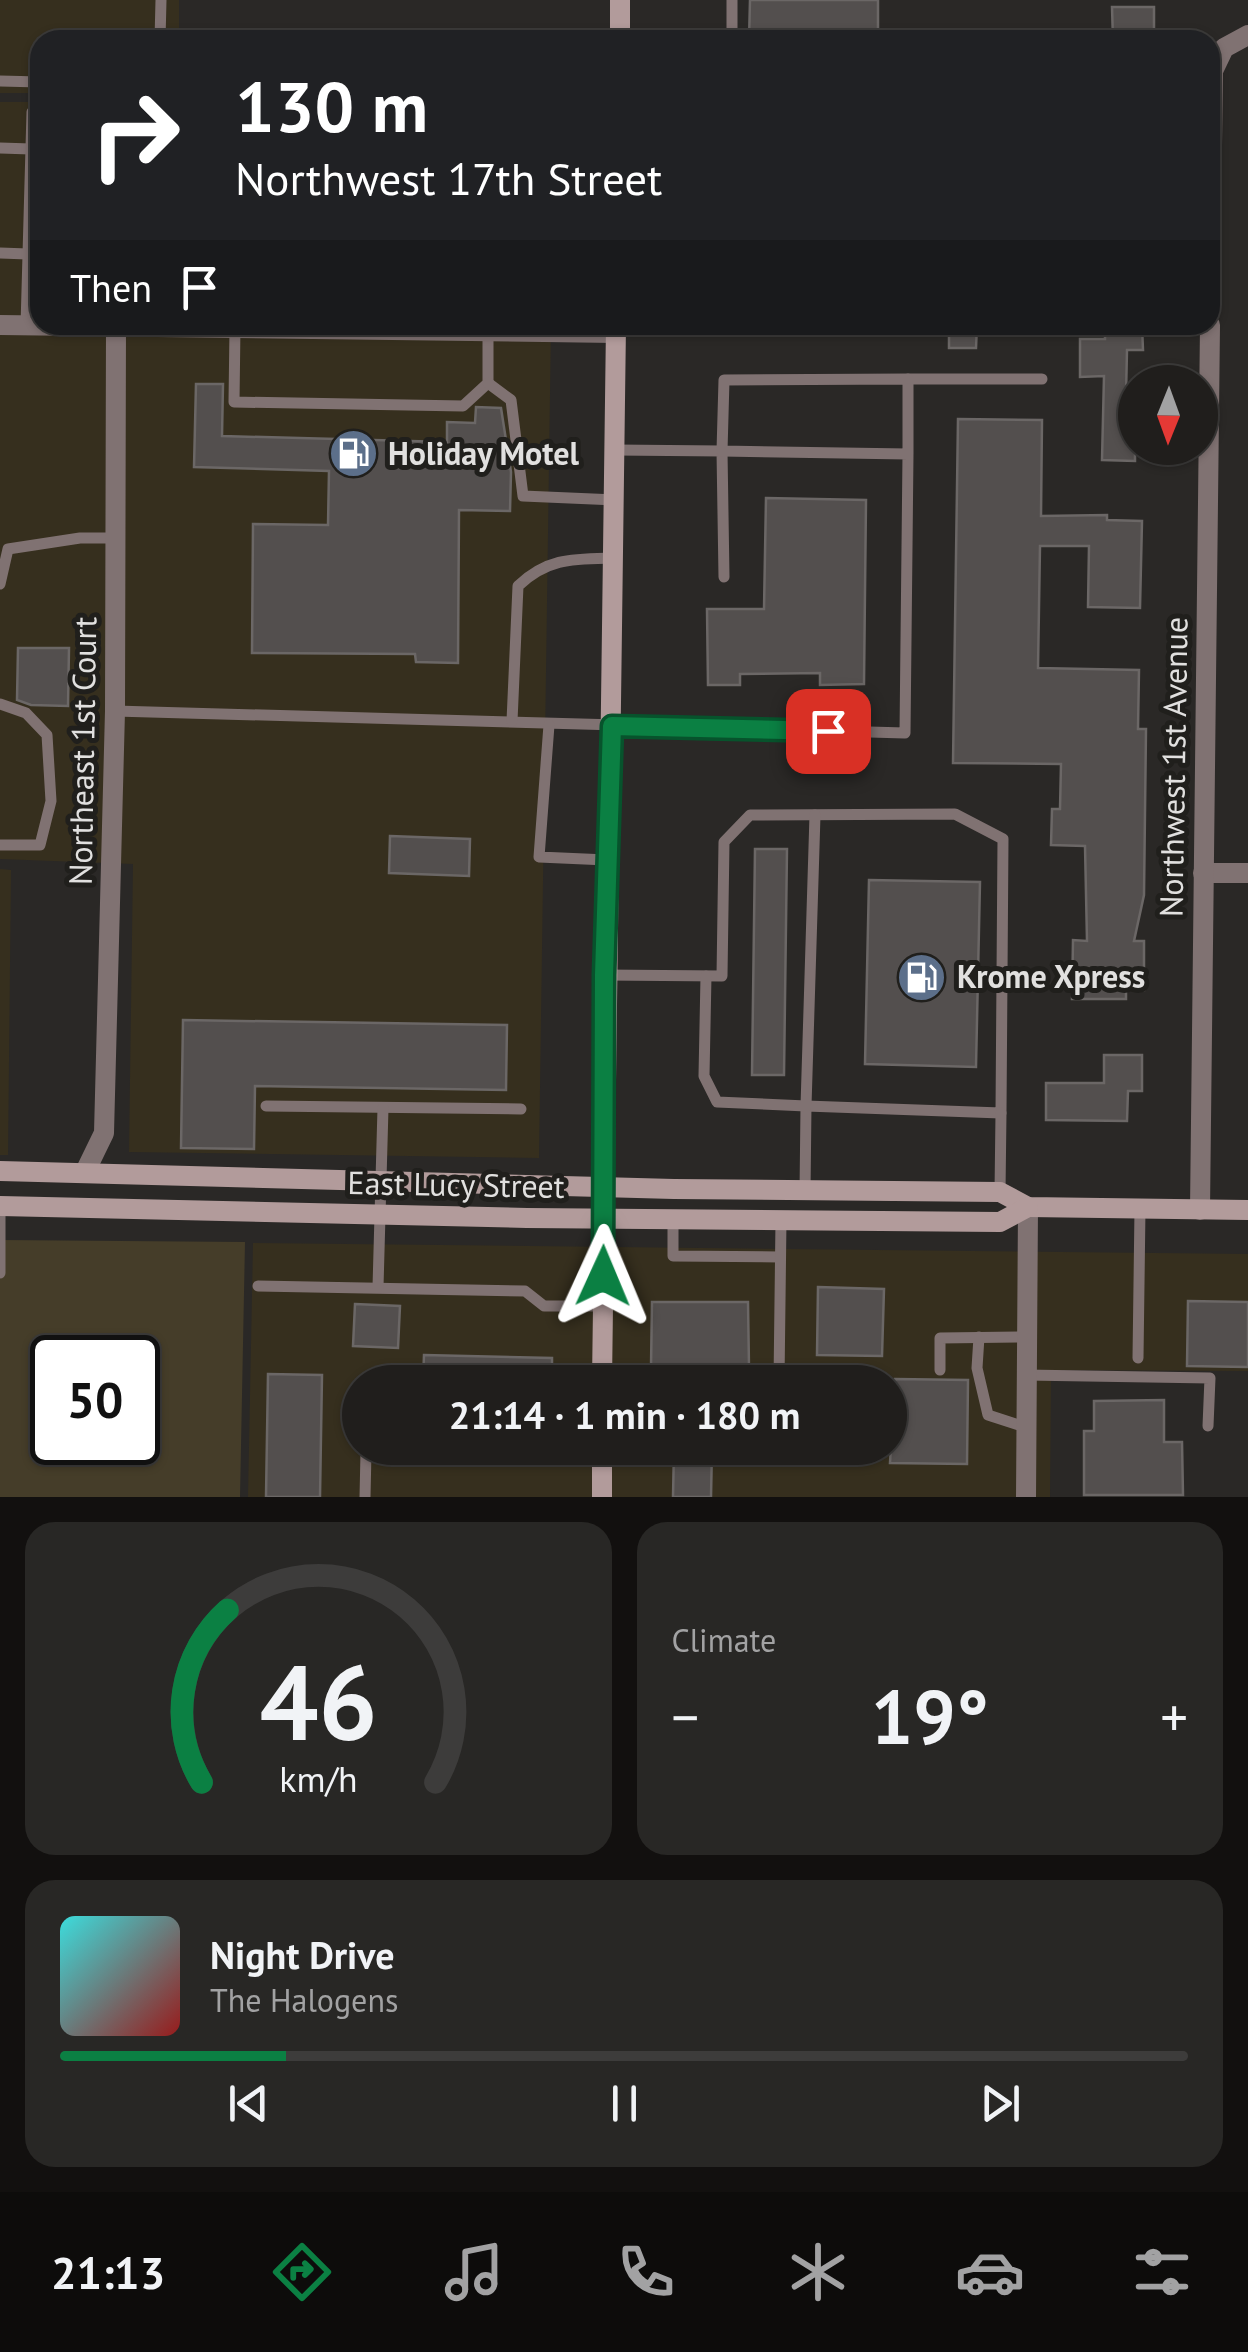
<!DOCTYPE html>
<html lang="en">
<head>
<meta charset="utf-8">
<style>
	:root { --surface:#201e1c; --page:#282725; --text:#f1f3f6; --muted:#a2a2a3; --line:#3d3c3b; --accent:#0b8043 }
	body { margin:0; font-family:"PT Sans",sans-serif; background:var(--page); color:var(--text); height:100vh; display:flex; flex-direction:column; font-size:38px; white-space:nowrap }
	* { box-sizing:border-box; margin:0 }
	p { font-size:32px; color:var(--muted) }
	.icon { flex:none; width:55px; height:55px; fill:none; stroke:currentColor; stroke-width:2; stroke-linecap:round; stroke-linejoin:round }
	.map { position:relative; height:1497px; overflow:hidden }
	.details { display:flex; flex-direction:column; gap:25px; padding:25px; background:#12100f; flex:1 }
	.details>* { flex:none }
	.guide { position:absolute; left:30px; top:30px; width:1190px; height:305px; border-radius:30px; box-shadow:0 2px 8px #0004,0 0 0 2px var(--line); background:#202124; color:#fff; overflow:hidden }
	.needle { width:65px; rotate:181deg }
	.fabs { position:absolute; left:1118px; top:365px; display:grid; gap:20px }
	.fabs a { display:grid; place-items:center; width:100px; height:100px; border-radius:50%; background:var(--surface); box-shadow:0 2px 8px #0004,0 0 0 2px var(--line); font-size:50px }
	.speed { position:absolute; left:30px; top:1335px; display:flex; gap:20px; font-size:50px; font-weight:700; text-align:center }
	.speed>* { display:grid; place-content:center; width:130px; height:130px; border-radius:50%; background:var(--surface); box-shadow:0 2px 8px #0004,0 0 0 2px var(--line); line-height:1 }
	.speed .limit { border:5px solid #111; border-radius:15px; background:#fff; color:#111 }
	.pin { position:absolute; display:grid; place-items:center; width:85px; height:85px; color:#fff; margin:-42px; border-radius:20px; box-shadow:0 5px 15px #0006 }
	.me { position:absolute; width:110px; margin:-55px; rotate:1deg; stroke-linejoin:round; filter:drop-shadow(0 0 8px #0008) }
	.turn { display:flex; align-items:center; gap:35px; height:210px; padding:0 40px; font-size:45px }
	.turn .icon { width:130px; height:130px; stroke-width:2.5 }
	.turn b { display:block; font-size:70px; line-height:85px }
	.then { display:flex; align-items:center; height:95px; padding:0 40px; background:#0003; gap:20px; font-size:38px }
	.big { font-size:75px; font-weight:700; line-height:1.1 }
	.details .widget { flex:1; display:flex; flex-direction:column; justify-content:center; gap:15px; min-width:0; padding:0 35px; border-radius:30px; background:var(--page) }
	.details .dial { align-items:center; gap:0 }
	.dial svg { height:260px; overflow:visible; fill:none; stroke:var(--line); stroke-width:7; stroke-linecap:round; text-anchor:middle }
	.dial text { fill:var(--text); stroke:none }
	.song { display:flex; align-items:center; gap:30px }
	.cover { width:120px; height:120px; border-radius:15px; background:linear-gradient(135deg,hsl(180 70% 55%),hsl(0 70% 35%)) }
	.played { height:10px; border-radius:5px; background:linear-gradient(90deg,var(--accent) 20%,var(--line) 20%) }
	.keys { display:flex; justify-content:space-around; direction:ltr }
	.heat { display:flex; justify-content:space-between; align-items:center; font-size:55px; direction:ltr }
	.details .tiles { flex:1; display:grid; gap:25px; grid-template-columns:1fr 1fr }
	.widget:last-child { grid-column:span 2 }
	.trip { position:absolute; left:342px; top:1365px; width:565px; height:100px; border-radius:50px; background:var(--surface); box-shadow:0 2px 8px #0004,0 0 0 2px var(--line); font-weight:700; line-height:100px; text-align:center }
	.dock { display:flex; height:160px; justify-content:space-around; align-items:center; background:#0d0c0b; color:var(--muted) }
	.dock .icon { width:70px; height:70px }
	.dock .current { color:var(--accent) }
	.dock b { font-size:45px; color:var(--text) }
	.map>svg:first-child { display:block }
	.commercial { fill:#362f1e; fill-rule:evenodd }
	.green { fill:#453d29; fill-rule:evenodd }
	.building { fill:#534f4e; stroke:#6b6766; stroke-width:2.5 }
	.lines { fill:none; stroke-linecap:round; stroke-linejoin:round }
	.lane { stroke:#807272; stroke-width:11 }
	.street { stroke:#807272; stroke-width:20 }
	.secondary { stroke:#b29b9b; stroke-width:20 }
	.route-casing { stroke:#07532c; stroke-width:25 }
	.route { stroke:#0b8043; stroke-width:18 }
	.labels { text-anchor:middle; stroke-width:10; stroke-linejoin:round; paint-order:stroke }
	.poi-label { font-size:32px; font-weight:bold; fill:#e1e0df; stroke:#201f1c; text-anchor:start }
	.street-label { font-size:32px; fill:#e1e0df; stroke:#201f1c }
</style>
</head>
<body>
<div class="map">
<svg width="1248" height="1497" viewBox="0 0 1248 1497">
	<rect width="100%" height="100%" fill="#2a2826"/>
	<g class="commercial">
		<path d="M0,0H179V40H40V93H0Z"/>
		<path d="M0,102H40V325H551L539,1158L129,1152L133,864L0,859Z"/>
		<path d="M0,869L11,870L8,1155H0Z"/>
		<path d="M253,1243L1248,1254V1371L1051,1370L1050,1497H248ZM360,1382H890V1448H360Z"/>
	</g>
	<path class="green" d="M0,1240L245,1242L240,1497H0ZM52,1358H138V1442H52Z"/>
	<g class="building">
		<path d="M750,0H878V40H749Z"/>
		<path d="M1112,7H1154V40H1113Z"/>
		<path d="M949,325H977L976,348H949Z"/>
		<path d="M1105,325H1142L1143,350H1127L1126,395H1135V461L1102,460L1104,376L1080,377V339H1105Z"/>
		<path d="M196,384H223L222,436L447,442V422L475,423L476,407L501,408L511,472L510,511L459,510L458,663L416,662L415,654L252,653L253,524L328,525L329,471L194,467Z"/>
		<path d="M958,419L1042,420L1041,516L1107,515V520L1142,521L1140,608L1088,607L1089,546H1040L1038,668L1139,670L1138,729H1146L1144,895L1134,941H1144V990L1126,989V999H1072L1073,940L1087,941L1085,846L1051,845L1052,809H1060L1061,764L953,763Z"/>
		<path d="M766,498L866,500L864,684L820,685V673L740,674V685H708L707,609H764Z"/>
		<path d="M18,648H69L68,706L31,705L17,700Z"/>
		<path d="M390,836L470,839L469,876L389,873Z"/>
		<path d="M755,849H787L784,1075H752Z"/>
		<path d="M869,880L980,882L976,1067L865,1064Z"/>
		<path d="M183,1020L507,1025L506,1090L255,1086L254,1149L181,1148Z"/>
		<path d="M1104,1055H1142V1091H1128L1127,1121L1046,1120V1083H1104Z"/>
		<path d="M818,1287L884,1289L882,1356L817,1355Z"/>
		<path d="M1188,1301L1248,1302V1367L1187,1366Z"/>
		<path d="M652,1302H748L749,1367H651Z"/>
		<path d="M355,1304L400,1306L398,1348L353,1346Z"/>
		<path d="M424,1355L552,1358V1382H423Z"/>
		<path d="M268,1374L322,1375L320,1497H266Z"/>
		<path d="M895,1379L968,1380L967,1464L890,1463Z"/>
		<path d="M1164,1400V1442H1182L1183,1495H1084V1431H1094V1401Z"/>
		<path d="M674,1448H712L711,1497H673Z"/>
	</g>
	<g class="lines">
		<g class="lane">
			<path d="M160,40L161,0"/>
			<path d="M732,40V0"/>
			<path d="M0,81L40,82"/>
			<path d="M0,148L31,149"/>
			<path d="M0,253L28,254"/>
			<path d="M26,326L32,112H40"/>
			<path d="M235,327L234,402L463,406L488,383V330"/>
			<path d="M908,379H1042"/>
			<path d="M488,383L511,400L523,496L616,500"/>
			<path d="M615,450L722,451L724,577"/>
			<path d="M0,584L8,549L80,538H115"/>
			<path d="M0,704L26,713L47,735L51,801L40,845H0"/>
			<path d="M115,711L905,733L908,454L722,451L724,380L908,379V454"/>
			<path d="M512,721L518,586C548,557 575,559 615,558"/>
			<path d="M549,725L539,857L607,860"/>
			<path d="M604,975L722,976L724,842L750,815L955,814L1003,839L1001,1113L806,1106L805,1192"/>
			<path d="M706,976L704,1076L717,1102L806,1106L815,815"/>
			<path d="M266,1106L521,1109"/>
			<path d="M1000,1192L1001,1113"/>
			<path d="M673,1218V1256L780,1257"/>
			<path d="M0,1273V1206"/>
			<path d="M258,1286L525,1291L544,1306H603"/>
			<path d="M378,1287L383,1108"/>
			<path d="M979,1337L977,1368L988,1415L1025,1427"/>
			<path d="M1138,1358L1140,1209"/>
			<path d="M940,1370V1338L1026,1337"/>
			<path d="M1025,1375L1210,1378L1208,1426"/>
			<path d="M779,1382L781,1220"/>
			<path d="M365,1497L366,1452L602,1455"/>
		</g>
		<g class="street">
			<path d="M1210,295L1213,71L1224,48L1248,35"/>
			<path d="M0,325L616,333"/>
			<path d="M1203,873H1248"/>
			<path d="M85,1172L104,1133L115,711L116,326"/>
			<path d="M1200,1210L1210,325"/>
			<path d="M1026,1497L1028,1207"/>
		</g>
		<g class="secondary">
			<path d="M620,40V0"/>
			<path d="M0,1171L674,1189L1000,1192L1028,1207L1248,1210"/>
			<path d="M0,1206L527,1218L1000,1222L1028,1207"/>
			<path d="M602,1382C605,1030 610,678 616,325"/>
			<path d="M602,1497V1448"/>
		</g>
	</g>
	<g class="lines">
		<defs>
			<path id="route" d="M603,1276L604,975L612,726L828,731"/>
		</defs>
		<use href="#route" class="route-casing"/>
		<use href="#route" class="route"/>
	</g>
	<defs>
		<symbol id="fuel-disc" viewBox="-11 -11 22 22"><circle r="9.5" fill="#5c6f8a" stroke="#201f1c"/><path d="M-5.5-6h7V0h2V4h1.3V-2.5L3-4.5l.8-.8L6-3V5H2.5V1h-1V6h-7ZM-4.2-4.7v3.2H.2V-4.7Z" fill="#fff"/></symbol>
	</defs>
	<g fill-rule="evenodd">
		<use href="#fuel-disc" x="326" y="426" width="55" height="55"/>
		<use href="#fuel-disc" x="894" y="950" width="55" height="55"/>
	</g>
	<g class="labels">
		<g class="poi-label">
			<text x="388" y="465">Holiday Motel</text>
			<text x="957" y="988">Krome Xpress</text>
		</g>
		<g class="street-label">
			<text transform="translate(83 751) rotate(-89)" y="11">Northeast 1st Court</text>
			<text transform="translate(1174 767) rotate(-89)" y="11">Northwest 1st Avenue</text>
			<text transform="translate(456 1185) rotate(1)" y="11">East Lucy Street</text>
		</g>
	</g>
</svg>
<div class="fabs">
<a><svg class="needle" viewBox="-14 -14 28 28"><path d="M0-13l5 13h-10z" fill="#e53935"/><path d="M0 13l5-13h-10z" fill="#a2a2a3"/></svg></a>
</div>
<div class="speed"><div class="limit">50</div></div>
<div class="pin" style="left:828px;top:731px;background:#d93025"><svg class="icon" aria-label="arrive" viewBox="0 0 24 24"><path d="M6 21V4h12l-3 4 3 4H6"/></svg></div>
<svg class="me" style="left:603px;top:1276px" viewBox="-20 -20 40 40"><path d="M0-17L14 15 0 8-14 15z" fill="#0b8043" stroke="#fff" stroke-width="4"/></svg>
<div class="trip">21:14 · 1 min · 180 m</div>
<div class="guide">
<div class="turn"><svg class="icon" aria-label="right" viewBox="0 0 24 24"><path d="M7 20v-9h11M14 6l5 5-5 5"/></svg><div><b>130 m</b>Northwest 17th Street</div></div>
<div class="then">Then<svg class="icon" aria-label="arrive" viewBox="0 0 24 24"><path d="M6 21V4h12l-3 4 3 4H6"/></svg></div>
</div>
</div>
<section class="details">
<div class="tiles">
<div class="widget dial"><svg viewBox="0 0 100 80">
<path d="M14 69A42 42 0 1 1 86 69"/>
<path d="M14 69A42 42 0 0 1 22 16" stroke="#0b8043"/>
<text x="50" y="56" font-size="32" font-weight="700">46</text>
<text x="50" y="72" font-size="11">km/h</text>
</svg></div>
<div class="widget"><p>Climate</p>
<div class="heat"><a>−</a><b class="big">19°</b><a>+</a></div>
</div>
<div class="widget">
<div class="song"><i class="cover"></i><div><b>Night Drive</b><p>The Halogens</p></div></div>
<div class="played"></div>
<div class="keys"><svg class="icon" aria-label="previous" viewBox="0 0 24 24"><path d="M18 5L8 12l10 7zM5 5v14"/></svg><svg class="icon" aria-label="pause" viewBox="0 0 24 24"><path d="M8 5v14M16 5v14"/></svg><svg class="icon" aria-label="next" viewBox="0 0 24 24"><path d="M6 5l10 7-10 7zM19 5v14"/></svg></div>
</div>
</div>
</section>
<nav class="dock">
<b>21:13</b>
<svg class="icon current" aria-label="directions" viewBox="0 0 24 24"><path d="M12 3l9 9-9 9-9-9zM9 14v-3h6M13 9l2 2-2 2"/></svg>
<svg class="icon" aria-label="music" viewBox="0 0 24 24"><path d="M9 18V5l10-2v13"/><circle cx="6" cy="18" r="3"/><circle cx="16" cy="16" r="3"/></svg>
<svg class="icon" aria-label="phone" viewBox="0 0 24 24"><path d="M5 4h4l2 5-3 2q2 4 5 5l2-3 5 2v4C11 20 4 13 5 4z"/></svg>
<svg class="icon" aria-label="climate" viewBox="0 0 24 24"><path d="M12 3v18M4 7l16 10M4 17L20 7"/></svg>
<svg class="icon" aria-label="car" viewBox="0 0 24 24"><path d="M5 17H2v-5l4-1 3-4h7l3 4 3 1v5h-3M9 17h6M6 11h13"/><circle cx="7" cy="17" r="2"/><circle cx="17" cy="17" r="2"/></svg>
<svg class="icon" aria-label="filters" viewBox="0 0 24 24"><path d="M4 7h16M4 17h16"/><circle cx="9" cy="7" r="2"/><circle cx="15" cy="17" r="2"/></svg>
</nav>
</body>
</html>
